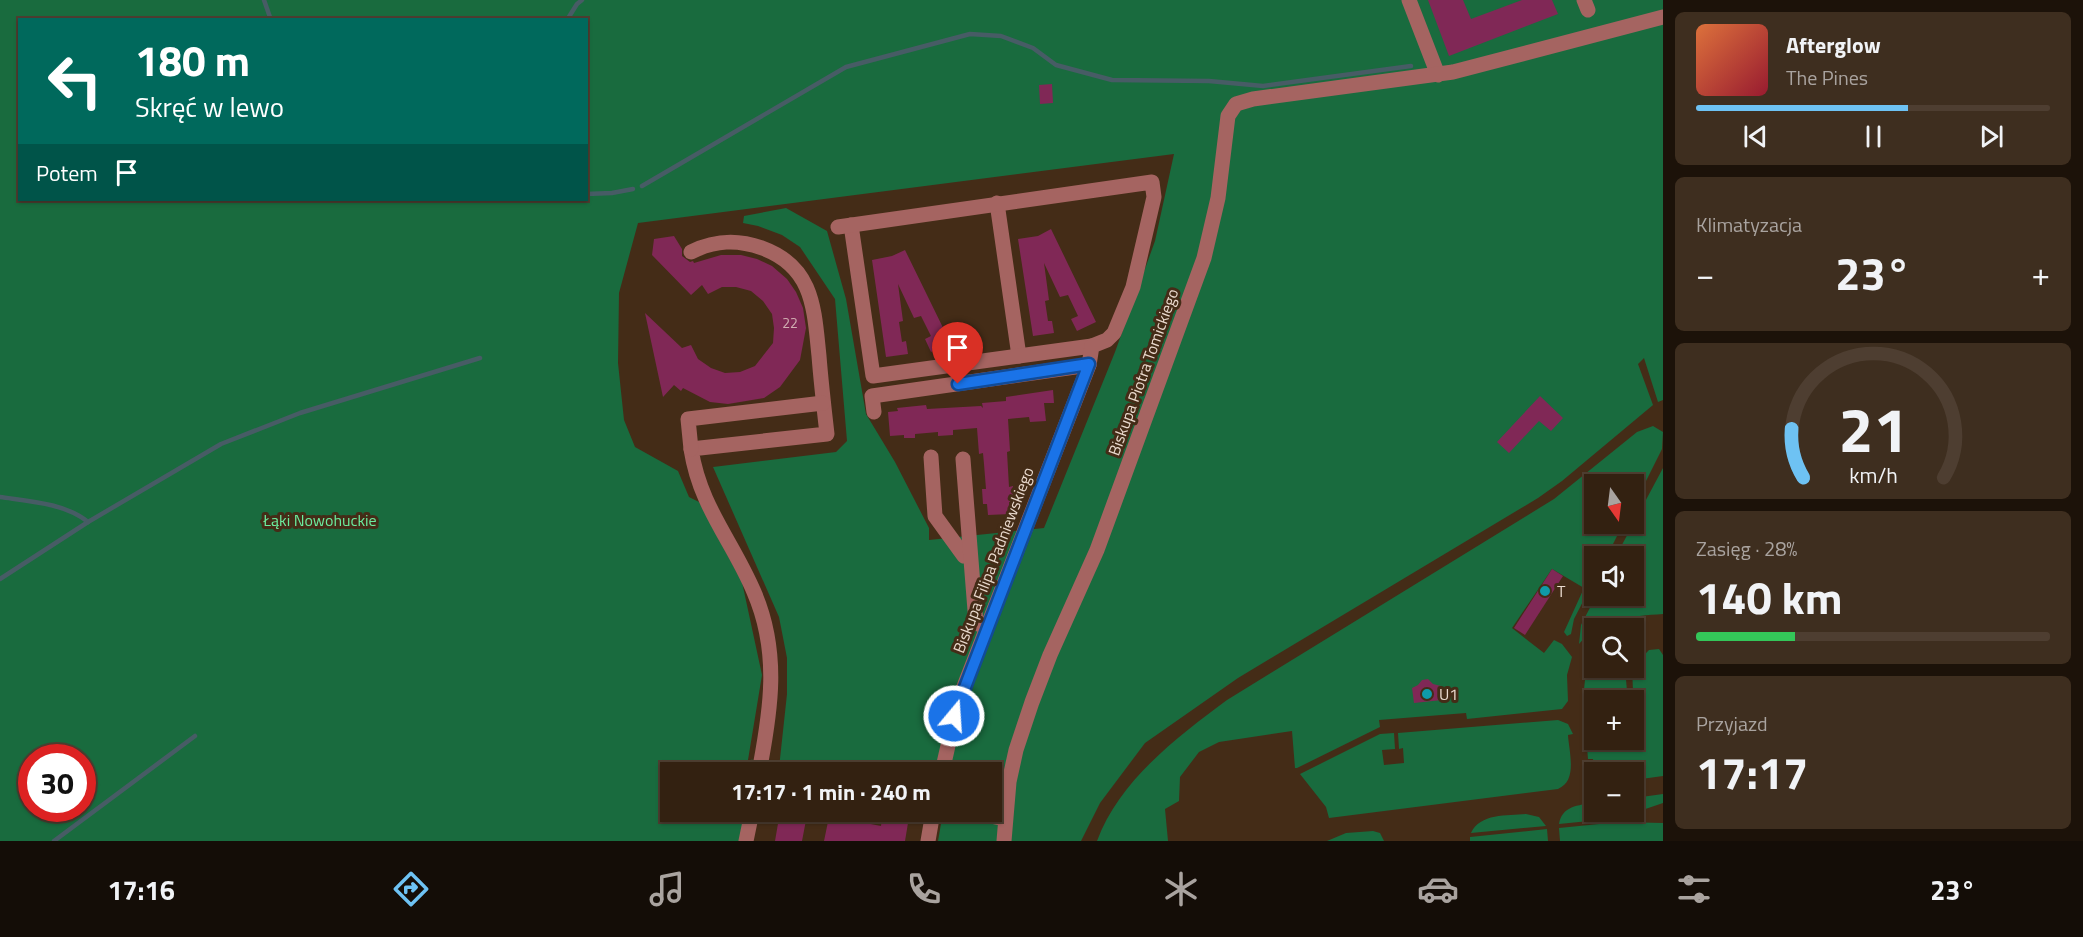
<!DOCTYPE html>
<html lang="pl">
<head>
<meta charset="utf-8">
<style>
	:root { --surface:#332111; --page:#3e2e1f; --text:#f1f3f6; --muted:#a9a39f; --line:#4e3e31; --accent:#6ec2f3 }
	body { margin:0; font-family:"Titillium Web",sans-serif; background:var(--page); color:var(--text); height:100vh; display:flex; flex-direction:column; font-size:22px; white-space:nowrap }
	* { box-sizing:border-box; margin:0 }
	p { font-size:20px; color:var(--muted) }
	.icon { flex:none; width:33px; height:33px; fill:none; stroke:currentColor; stroke-width:2; stroke-linecap:round; stroke-linejoin:round }
	.map { position:relative; flex:1; overflow:hidden }
	.panel { display:flex; flex-direction:column; gap:12px; padding:12px; background:#1c1209; width:420px }
	.panel>* { flex:none }
	.hud { position:absolute; left:18px; top:18px; width:570px; height:183px; border-radius:0px; box-shadow:0 2px 4px #0004,0 0 0 2px var(--line); background:#00695c; color:#fff; overflow:hidden }
	.needle { width:39px; rotate:166deg }
	.tools { position:absolute; left:1584px; top:474px; display:grid; gap:12px }
	.tools a { display:grid; place-items:center; width:60px; height:60px; border-radius:0px; background:var(--surface); box-shadow:0 2px 4px #0004,0 0 0 2px var(--line); font-size:30px }
	.speed { position:absolute; left:18px; top:744px; display:flex; gap:12px; font-size:30px; font-weight:700; text-align:center }
	.speed>* { display:grid; place-content:center; width:78px; height:78px; border-radius:50%; background:var(--surface); box-shadow:0 2px 4px #0004,0 0 0 2px var(--line); line-height:1 }
	.speed .limit { border:9px solid #d22; background:#fff; color:#111 }
	.pin { position:absolute; display:grid; place-items:center; width:51px; height:51px; color:#fff; margin:-62px -26px; border-radius:50% 50% 50% 0; rotate:-45deg; box-shadow:0 0 6px #0007 }
	.pin .icon { rotate:45deg }
	.me { position:absolute; width:66px; margin:-33px; rotate:18deg; stroke-linejoin:round; filter:drop-shadow(0 0 4px #0008) }
	.turn { display:flex; align-items:center; gap:21px; height:126px; padding:0 18px; font-size:27px }
	.turn .icon { width:78px; height:78px; stroke-width:2.5 }
	.turn b { display:block; font-size:42px; line-height:51px }
	.then { display:flex; align-items:center; height:57px; padding:0 18px; background:#0003; gap:12px; font-size:22px }
	.big { font-size:45px; font-weight:700; line-height:1.1 }
	.panel .widget { flex:1; display:flex; flex-direction:column; justify-content:center; gap:9px; min-width:0; padding:0 21px; border-radius:9px; background:var(--page) }
	.panel .dial { align-items:center; gap:0 }
	.dial svg { height:156px; overflow:visible; fill:none; stroke:var(--line); stroke-width:7; stroke-linecap:round; text-anchor:middle }
	.dial text { fill:var(--text); stroke:none }
	.song { display:flex; align-items:center; gap:18px }
	.cover { width:72px; height:72px; border-radius:9px; background:linear-gradient(135deg,hsl(20 70% 55%),hsl(350 70% 35%)) }
	.played { height:6px; border-radius:3px; background:linear-gradient(90deg,var(--accent) 60%,var(--line) 60%) }
	.keys { display:flex; justify-content:space-around; direction:ltr }
	.heat { display:flex; justify-content:space-between; align-items:center; font-size:33px; direction:ltr }
	.charge { height:9px; border-radius:4px; background:linear-gradient(90deg,#34c759 28%,var(--line) 0) }
	.trip { position:absolute; left:660px; top:762px; width:342px; height:60px; border-radius:0px; background:var(--surface); box-shadow:0 2px 4px #0004,0 0 0 2px var(--line); font-weight:700; line-height:60px; text-align:center }
	.tabs { display:flex; height:96px; justify-content:space-around; align-items:center; background:#140d07; color:var(--muted) }
	.tabs .icon { width:42px; height:42px }
	.tabs .on { color:var(--accent) }
	.tabs b { font-size:27px; color:var(--text) }
	main { display:flex; flex:1; min-height:0 }
	.map>svg:first-child { display:block }
	.green { fill:#196b3e; fill-rule:evenodd }
	.lines { fill:none; stroke-linecap:round; stroke-linejoin:round }
	.stream { stroke:#475c65; stroke-width:4.5 }
	.building { fill:#802856 }
	.minor { stroke:#a56461; stroke-width:15 }
	.route-casing { stroke:#114b97; stroke-width:15 }
	.route { stroke:#1a73e8; stroke-width:10 }
	.culture-dot { fill:#0f9aa8; stroke:#442c17; stroke-width:2 }
	.labels { text-anchor:middle; stroke-width:6; stroke-linejoin:round; paint-order:stroke }
	.number-label { font-size:14px; fill:#d0aeb1 }
	.street-label { font-size:16px; fill:#ebdbcf; stroke:#442c17 }
	.park-label { font-size:16px; fill:#6bec9e; stroke:#442c17 }
	.poi-label { font-size:16px; fill:#ebdbcf; stroke:#442c17; text-anchor:start }
</style>
</head>
<body>
<main>
<div class="map">
<svg width="1663" height="841" viewBox="0 0 1663 841">
	<rect width="100%" height="100%" fill="#442c17"/>
	<g class="green">
		<path d="M0,0H1663V400L1658,402L1644,358L1638,364L1653,405L1562,481L1538,498L1238,678L1145,743L1100,803L1081,841H938L943,812H992V772H804L779,768L787,694V658L779,617L713,467L836,452L847,441L835,299L800,247L782,235L758,226L743,223L744,216L786,208L827,231L846,299L866,414L895,462L929,528V540L1044,528L1115,352L1155,241L1174,154L638,223L619,293L618,363L624,420L635,447L678,471L689,497L699,502L742,582L762,675L747,766L752,759L754,763L753,772H670V812H745L739,841H0ZM20,20H586V200H20ZM32,758H82V808H32Z"/>
		<path d="M1653,426L1663,432L1662,449L1634,505V484H1594V524H1623L1607,556H1594V580L1574,619L1571,634L1567,636L1564,632L1584,588L1552,569L1512,628L1544,653L1554,640L1562,644L1572,657L1567,675L1568,701L1562,709L1467,719L1466,713L1379,720L1380,727L1297,768H1295L1292,731L1219,742L1199,752L1180,777L1179,801L1165,809L1168,841H1097C1119,781 1177,737 1227,700L1554,499L1637,432Z"/>
		<path d="M1663,468V614C1632,616 1600,619 1579,644L1581,625L1596,596H1634V556H1616Z"/>
		<path d="M1659,649L1663,655V776L1634,780V772L1594,773L1593,759H1588C1586,728 1577,679 1594,654V668H1625L1627,691H1633L1632,668L1649,650ZM1594,700H1634V740H1594Z"/>
		<path d="M1558,720L1568,724L1573,734L1568,735C1569,752 1578,781 1558,789L1329,818L1326,807L1300,774L1380,734L1394,733L1395,749L1382,750L1384,765L1404,763L1403,748L1399,749L1398,733Z"/>
		<path d="M1663,794V803L1619,818L1559,824C1562,806 1578,805 1594,803V812H1634V798Z"/>
		<path d="M1526,814L1539,817L1546,826L1471,833C1480,813 1507,816 1526,814Z"/>
		<path d="M1619,822L1663,823V841H1560L1559,828Z"/>
		<path d="M1547,829L1548,841H1470V837Z"/>
		<path d="M1373,831L1380,833L1384,841H1327L1346,833Z"/>
	</g>
	<g class="lines">
		<g class="stream">
			<path d="M264,0L271,20"/>
			<path d="M567,20L577,4L582,0"/>
			<path d="M642,186L846,67L970,34L1001,36L1033,48L1056,65L1112,80L1209,81L1263,86L1411,66"/>
			<path d="M586,194L612,193L633,189"/>
			<path d="M0,497C28,501 65,503 88,522"/>
			<path d="M0,579L88,522L221,444L300,413L480,358"/>
			<path d="M54,841L195,736"/>
		</g>
	</g>
	<g class="building">
		<path d="M1428,0H1463L1471,19L1522,0H1552L1558,14L1449,56Z"/>
		<path d="M1052,84L1053,103L1040,104L1039,85Z"/>
		<path d="M1051,229L1096,322L1077,331L1071,319L1078,316L1068,295L1060,297L1044,263L1049,300L1045,301L1048,321H1052L1054,333L1033,336L1018,239L1038,236Z"/>
		<path d="M674,236L682,249V256L690,262L693,261L694,263L721,255H741L757,259L772,266L787,279L796,292L803,308L806,328L800,360L780,387L764,398L728,404L710,402L683,388L681,391L674,385L663,397L645,313L682,348L691,345L698,359L711,368L725,373L740,372L755,366L773,343L774,328L772,314L763,301L751,291L736,287H722L708,294L702,285L691,295L652,255L654,239Z"/>
		<path d="M905,250L950,342L931,352L925,339L931,336L921,316L914,318L898,284L903,321L899,322L902,342L906,341L908,354L886,357L872,260L892,256Z"/>
		<path d="M1053,390L1054,403H1044L1046,421L1030,422L1029,417L1008,419L1010,451L1007,452L1009,487L1013,486L1014,502H1009L1010,514L988,515L987,504H983L982,489H986L984,464L983,453L979,454L977,428L953,430V435L938,436V432L915,434V438H904V435L890,436L888,412L898,411L897,408L926,405L927,409L981,406L983,408L982,403L1006,401V397Z"/>
		<path d="M1540,396L1563,418L1551,431L1539,421L1509,453L1497,442Z"/>
		<path d="M1552,569L1563,576L1525,635L1514,628Z"/>
		<path d="M1428,679L1433,684L1441,686L1442,700L1414,703L1412,688L1418,685L1422,680Z"/>
		<path d="M780,812H804V814L807,815L802,841H775Z"/>
		<path d="M830,812H851L850,820L881,826L882,818L908,823L905,841H824Z"/>
	</g>
	<g class="lines">
		<g class="minor">
			<path d="M1409,0L1438,75"/>
			<path d="M1584,0L1588,10"/>
			<path d="M997,203L1019,356"/>
			<path d="M851,225L873,376L1092,346"/>
			<path d="M838,227L1152,182L1154,197L1133,287L1114,333L1107,340L1092,346L1089,365L958,702L942,772"/>
			<path d="M691,252C715,240 737,239 762,248C814,267 814,309 819,356C821,382 824,408 827,434L691,449C700,507 732,540 754,592C780,652 771,710 759,772"/>
			<path d="M874,412L872,396L1089,365"/>
			<path d="M691,449L688,419L823,403"/>
			<path d="M931,457L935,516L964,556L970,555"/>
			<path d="M963,459L976,623L986,627"/>
			<path d="M971,812L1005,819"/>
			<path d="M746,841L752,812"/>
			<path d="M928,841L933,812"/>
			<path d="M1004,841L1009,782L1016,750L1032,702L1050,655L1097,550L1204,258L1218,198L1228,116L1236,104L1253,99L1453,72L1663,17"/>
		</g>
	</g>
	<g class="lines">
		<defs>
			<path id="route" d="M954,716L1089,364L958,384"/>
		</defs>
		<use href="#route" class="route-casing"/>
		<use href="#route" class="route"/>
	</g>
	<g class="culture-dot">
		<circle cx="1545" cy="591" r="6"/>
		<circle cx="1427" cy="694" r="6"/>
	</g>
	<g class="labels">
		<g class="number-label">
			<text x="790" y="328">22</text>
		</g>
		<g class="street-label">
			<text transform="translate(1143 372) rotate(-70)" y="6">Biskupa Piotra Tomickiego</text>
			<text transform="translate(993 560) rotate(-69)" y="6">Biskupa Filipa Padniewskiego</text>
		</g>
		<g class="park-label">
			<text x="320" y="526">Łąki Nowohuckie</text>
		</g>
		<g class="poi-label">
			<text x="1557" y="597">T</text>
			<text x="1439" y="700">U1</text>
		</g>
	</g>
</svg>
<div class="tools">
<a><svg class="needle" viewBox="-14 -14 28 28"><path d="M0-13l5 13h-10z" fill="#e53935"/><path d="M0 13l5-13h-10z" fill="#a9a39f"/></svg></a>
<a><svg class="icon" aria-label="sound" viewBox="0 0 24 24"><path d="M4 9h4l5-4v14l-5-4H4zM17 9q2 3 0 6"/></svg></a>
<a><svg class="icon" aria-label="search" viewBox="0 0 24 24"><circle cx="10" cy="10" r="6"/><path d="M15 15l6 6"/></svg></a>
<a>+</a>
<a>−</a>
</div>
<div class="speed"><div class="limit">30</div></div>
<div class="pin" style="left:958px;top:384px;background:#d93025"><svg class="icon" aria-label="arrive" viewBox="0 0 24 24"><path d="M6 21V4h12l-3 4 3 4H6"/></svg></div>
<svg class="me" style="left:954px;top:716px" viewBox="-20 -20 40 40"><circle r="17" fill="#1a73e8" stroke="#fff" stroke-width="3"/><path d="M0-11L8 9 0 5-8 9z" fill="#fff"/></svg>
<div class="trip">17:17 · 1 min · 240 m</div>
<div class="hud">
<div class="turn"><svg class="icon" aria-label="left" viewBox="0 0 24 24"><path d="M17 20v-9H6M10 6l-5 5 5 5"/></svg><div><b>180 m</b>Skręć w lewo</div></div>
<div class="then">Potem<svg class="icon" aria-label="arrive" viewBox="0 0 24 24"><path d="M6 21V4h12l-3 4 3 4H6"/></svg></div>
</div>
</div>
<section class="panel">
<div class="widget">
<div class="song"><i class="cover"></i><div><b>Afterglow</b><p>The Pines</p></div></div>
<div class="played"></div>
<div class="keys"><svg class="icon" aria-label="previous" viewBox="0 0 24 24"><path d="M18 5L8 12l10 7zM5 5v14"/></svg><svg class="icon" aria-label="pause" viewBox="0 0 24 24"><path d="M8 5v14M16 5v14"/></svg><svg class="icon" aria-label="next" viewBox="0 0 24 24"><path d="M6 5l10 7-10 7zM19 5v14"/></svg></div>
</div>
<div class="widget"><p>Klimatyzacja</p>
<div class="heat"><a>−</a><b class="big">23°</b><a>+</a></div>
</div>
<div class="widget dial"><svg viewBox="0 0 100 80">
<path d="M14 69A42 42 0 1 1 86 69"/>
<path d="M14 69A42 42 0 0 1 8 44" stroke="#6ec2f3"/>
<text x="50" y="56" font-size="32" font-weight="700">21</text>
<text x="50" y="72" font-size="11">km/h</text>
</svg></div>
<div class="widget"><p>Zasięg · 28%</p><b class="big">140 km</b><div class="charge"></div></div>
<div class="widget"><p>Przyjazd</p><b class="big">17:17</b></div>
</section>
</main>
<nav class="tabs">
<b>17:16</b>
<svg class="icon on" aria-label="directions" viewBox="0 0 24 24"><path d="M12 3l9 9-9 9-9-9zM9 14v-3h6M13 9l2 2-2 2"/></svg>
<svg class="icon" aria-label="music" viewBox="0 0 24 24"><path d="M9 18V5l10-2v13"/><circle cx="6" cy="18" r="3"/><circle cx="16" cy="16" r="3"/></svg>
<svg class="icon" aria-label="phone" viewBox="0 0 24 24"><path d="M5 4h4l2 5-3 2q2 4 5 5l2-3 5 2v4C11 20 4 13 5 4z"/></svg>
<svg class="icon" aria-label="climate" viewBox="0 0 24 24"><path d="M12 3v18M4 7l16 10M4 17L20 7"/></svg>
<svg class="icon" aria-label="car" viewBox="0 0 24 24"><path d="M5 17H2v-5l4-1 3-4h7l3 4 3 1v5h-3M9 17h6M6 11h13"/><circle cx="7" cy="17" r="2"/><circle cx="17" cy="17" r="2"/></svg>
<svg class="icon" aria-label="filters" viewBox="0 0 24 24"><path d="M4 7h16M4 17h16"/><circle cx="9" cy="7" r="2"/><circle cx="15" cy="17" r="2"/></svg>
<b>23°</b>
</nav>
</body>
</html>
